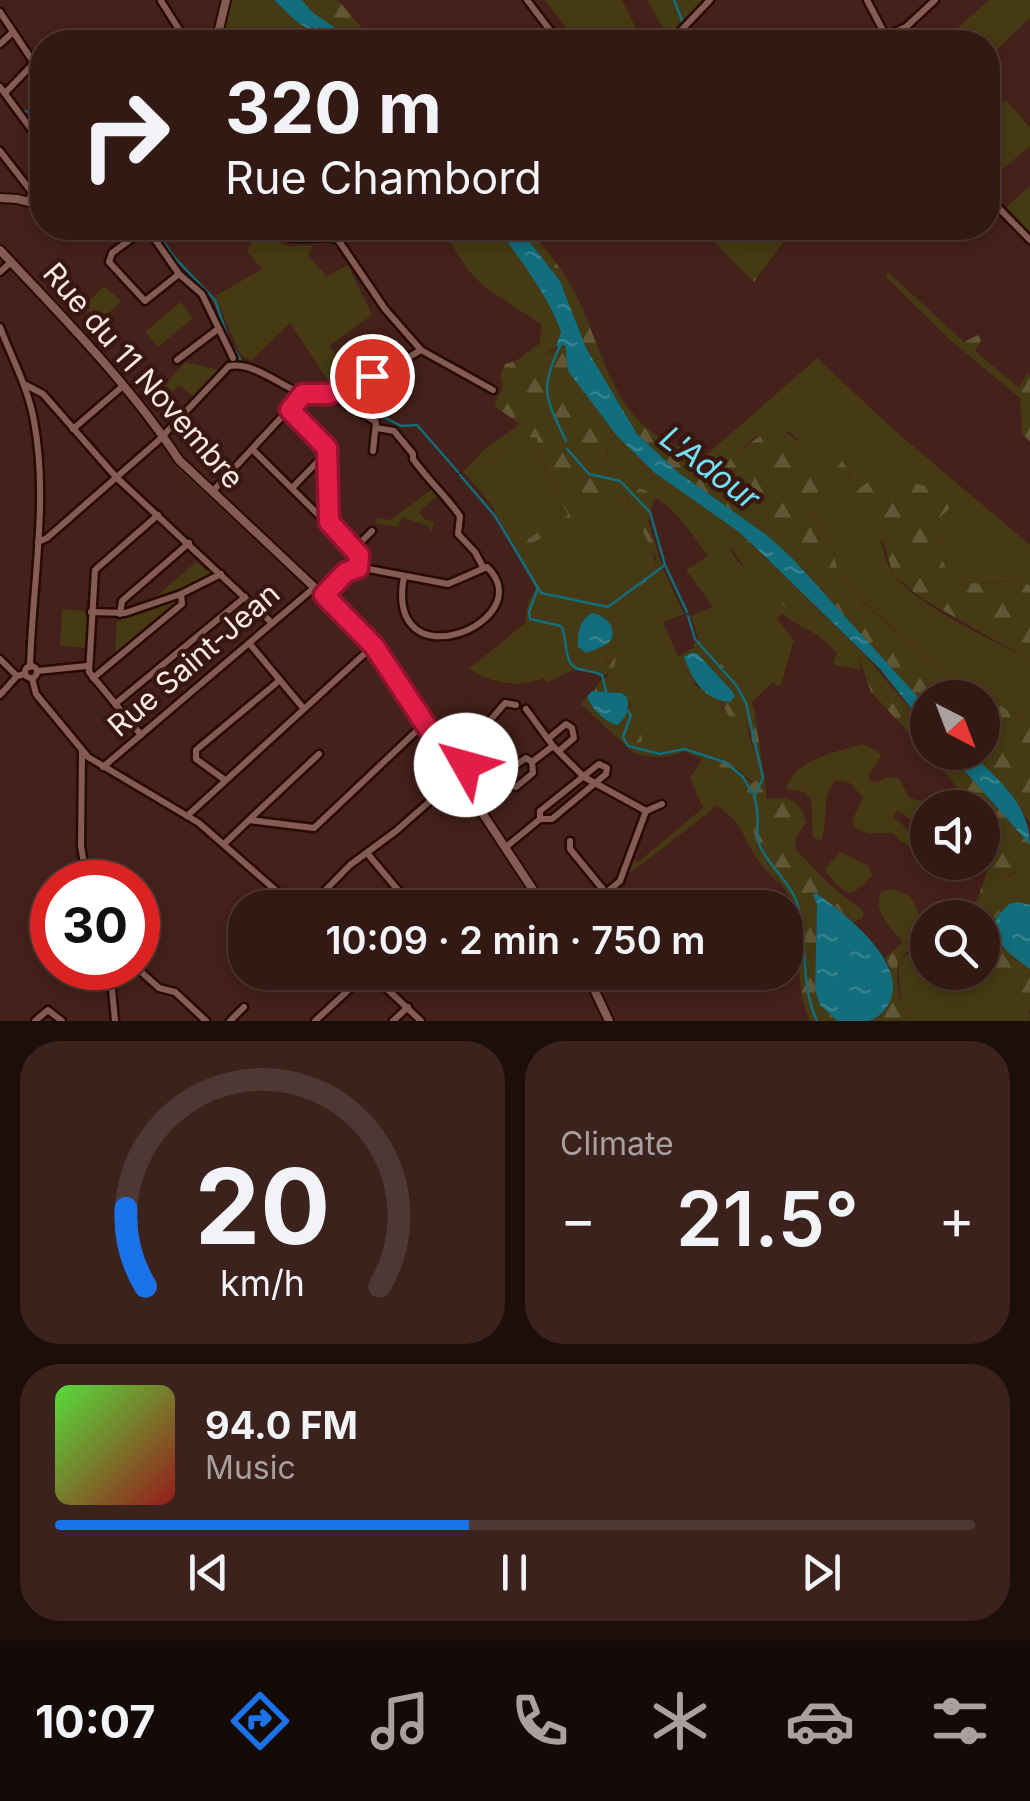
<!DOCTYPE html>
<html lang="en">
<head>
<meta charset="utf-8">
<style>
	:root { --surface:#331914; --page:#3b221d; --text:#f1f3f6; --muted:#a9a0a0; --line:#4e3834; --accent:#1a73e8 }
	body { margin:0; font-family:Inter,sans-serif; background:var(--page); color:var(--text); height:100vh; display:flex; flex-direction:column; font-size:38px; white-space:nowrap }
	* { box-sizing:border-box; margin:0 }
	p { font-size:32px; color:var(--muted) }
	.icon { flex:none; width:55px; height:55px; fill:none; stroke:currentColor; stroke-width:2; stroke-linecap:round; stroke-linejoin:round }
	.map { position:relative; height:1021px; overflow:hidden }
	.details { display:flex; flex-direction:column; gap:20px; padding:20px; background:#1c0e0b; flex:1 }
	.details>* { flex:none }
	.guide { position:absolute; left:30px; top:30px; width:970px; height:210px; border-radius:40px; box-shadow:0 5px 15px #0003,0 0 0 2px var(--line); background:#331914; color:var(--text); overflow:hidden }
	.needle { width:65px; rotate:138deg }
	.tools { position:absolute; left:910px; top:680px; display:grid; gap:20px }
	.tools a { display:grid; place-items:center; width:90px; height:90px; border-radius:50%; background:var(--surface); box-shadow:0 5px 15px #0003,0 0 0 2px var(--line); font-size:50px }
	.speed { position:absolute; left:30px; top:860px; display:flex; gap:20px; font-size:50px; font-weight:700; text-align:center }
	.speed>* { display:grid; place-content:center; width:130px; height:130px; border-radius:50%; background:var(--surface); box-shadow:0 5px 15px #0003,0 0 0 2px var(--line); line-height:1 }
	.speed .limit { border:15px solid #d22; background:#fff; color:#111 }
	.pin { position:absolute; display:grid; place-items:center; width:85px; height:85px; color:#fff; margin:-42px; border:5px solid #fff; border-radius:50%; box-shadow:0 2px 10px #0007 }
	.me { position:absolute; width:110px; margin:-55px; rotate:308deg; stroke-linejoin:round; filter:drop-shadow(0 0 8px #0008) }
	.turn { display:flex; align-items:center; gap:35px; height:210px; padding:0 30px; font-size:45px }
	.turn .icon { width:130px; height:130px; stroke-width:2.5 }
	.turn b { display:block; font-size:70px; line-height:85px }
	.big { font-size:75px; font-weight:600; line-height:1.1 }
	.details .widget { flex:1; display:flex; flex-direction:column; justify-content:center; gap:15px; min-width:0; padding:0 35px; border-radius:40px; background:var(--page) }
	.details .dial { align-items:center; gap:0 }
	.dial svg { height:260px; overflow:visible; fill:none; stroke:var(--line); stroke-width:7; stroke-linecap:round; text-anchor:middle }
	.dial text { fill:var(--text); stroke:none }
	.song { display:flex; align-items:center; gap:30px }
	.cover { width:120px; height:120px; border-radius:15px; background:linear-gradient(135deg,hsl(110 70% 55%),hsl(0 70% 35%)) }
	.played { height:10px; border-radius:5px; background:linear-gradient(90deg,var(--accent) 45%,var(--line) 45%) }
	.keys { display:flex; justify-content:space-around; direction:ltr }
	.heat { display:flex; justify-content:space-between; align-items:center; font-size:55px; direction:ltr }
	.details .tiles { flex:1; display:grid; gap:20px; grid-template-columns:1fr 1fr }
	.widget:last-child { grid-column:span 2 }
	.trip { position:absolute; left:228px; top:890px; width:575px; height:100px; border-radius:40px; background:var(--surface); box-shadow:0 5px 15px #0003,0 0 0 2px var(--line); font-weight:600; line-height:100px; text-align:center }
	.dock { display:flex; height:160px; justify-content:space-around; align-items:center; background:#140a08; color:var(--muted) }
	.dock .icon { width:70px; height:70px }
	.dock .on { color:var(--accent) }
	.dock b { font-size:45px; color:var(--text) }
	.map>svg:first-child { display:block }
	.grass { fill:#453a13 }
	.forest { fill:url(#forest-firs); fill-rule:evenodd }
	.water { fill:url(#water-ripples) }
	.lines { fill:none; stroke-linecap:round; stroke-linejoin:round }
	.stream { stroke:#126d7d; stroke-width:2.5 }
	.minor-casing { stroke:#290904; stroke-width:11 }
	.tertiary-casing { stroke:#290904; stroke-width:12 }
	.minor { stroke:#845c54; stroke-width:6 }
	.tertiary { stroke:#845c54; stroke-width:8 }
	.route-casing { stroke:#92132f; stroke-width:25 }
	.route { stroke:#e11d48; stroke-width:18 }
	.labels { text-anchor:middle; stroke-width:9; stroke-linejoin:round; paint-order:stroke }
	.street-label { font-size:30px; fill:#feeae6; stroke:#391711 }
	.water-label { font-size:32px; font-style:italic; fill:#72e1f7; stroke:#391711 }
</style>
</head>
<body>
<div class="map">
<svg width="1030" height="1021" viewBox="0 0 1030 1021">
	<defs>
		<pattern id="forest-firs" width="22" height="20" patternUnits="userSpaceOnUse" patternTransform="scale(2.5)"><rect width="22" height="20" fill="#453a13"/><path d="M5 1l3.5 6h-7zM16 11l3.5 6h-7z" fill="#615735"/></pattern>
		<pattern id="water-ripples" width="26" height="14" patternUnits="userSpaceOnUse" patternTransform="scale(2.5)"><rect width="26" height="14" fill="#126d7d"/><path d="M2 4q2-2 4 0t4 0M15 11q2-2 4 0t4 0" fill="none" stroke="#36828f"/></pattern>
	</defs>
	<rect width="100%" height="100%" fill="#44211a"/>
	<g class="grass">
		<path d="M230,0H274L297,22L329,42H221Z"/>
		<path d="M545,0H622L643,42H577Z"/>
		<path d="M647,0H706L686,22L694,42H668L673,37L663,28Z"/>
		<path d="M989,0H1030V18L988,58V42H968L955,30Z"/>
		<path d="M1006,100L1030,128V146L988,182V115Z"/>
		<path d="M1030,186V244L1000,213Z"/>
		<path d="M441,228H498C522,261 546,292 561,331L556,347L542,356L539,345L542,325L483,286L468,270Z"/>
		<path d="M701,228H774L779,229C773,246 765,248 747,247L733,261Z"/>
		<path d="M256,233L289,246L313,245L308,256L327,276L348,265L372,315L329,346L355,379L333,388L290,323L251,361L240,354L215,296L262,269L247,251Z"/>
		<path d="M104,286L121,301L86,335L82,332L94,320L83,308Z"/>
		<path d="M180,302L193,318L158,347L145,332Z"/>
		<path d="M817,358L894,430L1030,545V585C997,575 980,591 949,577L937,545L935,522L875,531C885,545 884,563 894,575C917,606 995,641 1030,660V722L948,677L860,599L840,579L831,544L814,514L851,476L842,461L832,475L790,432L753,438L726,465L705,456Z"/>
		<path d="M185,362L219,370L195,398L179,385L171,394L163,387Z"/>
		<path d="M532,435L537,438L538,453L568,515L520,544L522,548L613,497L625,498C636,511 657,552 655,567L609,602L583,598C566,622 558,643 573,670L548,682L544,678C519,689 491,683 469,669L525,623L528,603L536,589L491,504L469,478L521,436Z"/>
		<path d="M617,436L655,473L739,532L729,546C739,569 753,573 770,588C786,604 786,609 808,622L824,615L862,652L858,656L861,670L835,665L833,662L837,653C816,629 806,632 782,614L777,619L794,640L781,685L777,686L773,682L751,703L699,641L691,616L713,607L686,570L708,556C679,516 665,492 614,484L607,472L608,444Z"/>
		<path d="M164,443L181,468L306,587L179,470L162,446Z"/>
		<path d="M432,489L440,493L419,512L426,520L434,522L432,532L428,526L402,517L398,527L376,523L377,518L391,520Z"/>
		<path d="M197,561L206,571L211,568L216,573L202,582L150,602Z"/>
		<path d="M663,569L684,614L663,622L678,657L694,647L697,653H691L695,685L720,701L723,709L744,717L759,773L754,783L730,763L691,747C676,759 652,759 634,753L642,742L639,718L630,710L631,703L620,687L599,682L608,676L614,659L602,663L598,657L614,643L607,614L615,605Z"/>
		<path d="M177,598L180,601L163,617L160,615L115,653L117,621Z"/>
		<path d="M62,609L88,611L85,648L60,646Z"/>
		<path d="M862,744L876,750L881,756L869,775L870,780L877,782L887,777L899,778L909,798L929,802L927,812L913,821L897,810L893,817L927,846V856L901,842L893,833H868L855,828L852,821L863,797L850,783L836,780C820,795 829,821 821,841L813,837L811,799L804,792L786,789C796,758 834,753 862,744Z"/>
		<path d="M700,763L725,792L740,794L746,802L756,832V845L781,886C773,878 765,869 758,860C741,836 745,825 717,806L630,873L627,869L632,860L638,862L703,808L690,778Z"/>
		<path d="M841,852L869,866L872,876C849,899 848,898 826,872L825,868Z"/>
		<path d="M1022,870L1030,874V969L993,902C997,887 1007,873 1022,870Z"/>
		<path d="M891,889L910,896L919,913L916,930L920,938L903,942C891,928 872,911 881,892Z"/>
		<path d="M924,945H927L928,972H982L983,970L1008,994L1029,1008L1030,1021H911L901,1005L898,960Z"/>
	</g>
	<g class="forest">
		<path d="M302,0H338L374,42H356L312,12Z"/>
		<path d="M519,228H528C544,247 562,268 574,291C598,336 609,402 653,433C674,447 703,455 725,465C780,412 784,426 832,474L842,461L851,458L856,466L841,489L814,515L831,544L840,579L860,600L948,677L1030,722V823L1008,790L971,753L982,752V698H928L927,707L793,559L768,536L679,473L637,434L586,348L560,281Z"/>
		<path d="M780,228H788L789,234L754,282L733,261L747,247C765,248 774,245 780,228Z"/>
		<path d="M888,272L964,342L978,335L981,341L975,351L1019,388L1027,374L1030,376V442L1022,433L1020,398L948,338L886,277Z"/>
		<path d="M537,345H539L542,356L565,345L568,371L617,436L608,444L607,460L610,463L607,472L614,483L645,490L655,497L648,521L663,569L615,605L607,614L614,627V643L598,657L606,663L616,658L613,670L602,677L587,671L573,670C558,643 566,622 583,598L609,602L655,567L656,558L629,502L625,498L613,497L522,549L519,544L568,515L538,452L537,438L521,436L469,478L463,472L485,449L520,424L494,406L503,386L500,377L505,364L516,361ZM604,617L612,631L604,646L586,653L578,642L583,620Z"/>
		<path d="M891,477L944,491L949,509L935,522L937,545L949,577C979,591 999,576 1030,585V660L921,598L893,575L884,544L855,512L851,501C860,483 871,480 891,477Z"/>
		<path d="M739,532L824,615L808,622L786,609L770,588L749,574L729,545Z"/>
		<path d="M699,641L730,673L754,707L767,799C789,796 801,800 806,823L795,839L796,850L831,886L863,911V917L854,922L817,893L813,895L817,905L815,990L820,1005L837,1021H810C795,989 800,946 795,911L791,898L759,852L746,802L740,794L725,792L700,763L702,759L686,752L691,747L730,763L750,782L754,783L757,778L751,734L744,718L729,716L720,701L730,702L733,692L697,653L693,644Z"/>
		<path d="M862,652L927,728L928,752L949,753L1030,845V874L1014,871L1004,880L993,902L1000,912L996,916L995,934L1030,969V1010L1008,995L983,970L982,918L965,917L976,904L989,866C977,862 968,867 956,863L982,862V808L966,807L959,790L941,767L871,692L858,655Z"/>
		<path d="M599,682C617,684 632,690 630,710L639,718L642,742L634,753L581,704L587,697L590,705L611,723L622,721L629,706L621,693L594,691Z"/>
		<path d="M920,938H927V945L910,950L898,960C896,981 897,1004 911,1021H870L881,1014L891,969L885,958L903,942Z"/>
	</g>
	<g class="water">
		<path d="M274,0H302L312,12L356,42H329L297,22Z"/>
		<path d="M498,228H519L560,281L586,348L637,434L679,473L768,536L793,559L927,707V728L880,669L756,548L739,532L655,473L617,436L568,371L565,345L556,347L561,331C546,292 521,262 498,228Z"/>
		<path d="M593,613C604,615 618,627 611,640C606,647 593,650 586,653L578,647C577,633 580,618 593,613Z"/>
		<path d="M691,653H697L733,692L735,696L730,702C703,700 692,679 684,657Z"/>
		<path d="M592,691L621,693L627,697C630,709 626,718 617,725C605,722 591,708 587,697Z"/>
		<path d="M949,753H971C998,780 1030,804 1030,845Z"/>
		<path d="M816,893C844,913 905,960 891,998C888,1008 879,1018 869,1021C860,1021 847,1021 837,1021L820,1005L815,990L817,905L813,895Z"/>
		<path d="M1017,902L1030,905V969C1008,952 994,946 996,917L1009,904Z"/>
	</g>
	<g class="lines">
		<g class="stream">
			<path d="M674,0L683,23"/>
			<path d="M24,111L37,113L42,109"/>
			<path d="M154,228L174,257L215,300L229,341L240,359"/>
			<path d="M561,344C539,391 545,396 566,441"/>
			<path d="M340,394L401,426L417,425L458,472"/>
			<path d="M567,449L589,474L620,481L650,512L665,565L687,612"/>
			<path d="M460,475L495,516L541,593L608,607L665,565"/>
			<path d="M537,590L529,612L530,619L561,626C568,637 563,662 576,668C583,671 594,671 602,675L607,695"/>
			<path d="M688,616L695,639L736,685L746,703L763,778L754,796C762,816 753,834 761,848C770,866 788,881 796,900C810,938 798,980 817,1021"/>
			<path d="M625,708L631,715L623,737L628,746L660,754L684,749L725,762L743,777L752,793"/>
		</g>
		<defs>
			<g id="minor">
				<path d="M527,0L559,42"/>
				<path d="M867,0L889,42"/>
				<path d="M161,1L187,42"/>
				<path d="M0,12L34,63"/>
				<path d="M886,36L906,27L935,0"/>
				<path d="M670,42L710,0"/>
				<path d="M0,44L13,32"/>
				<path d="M0,87L42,144"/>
				<path d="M5,93L34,63L42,61"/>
				<path d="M0,151L31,191L30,201"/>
				<path d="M988,197L1030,240"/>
				<path d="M146,228L112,253L109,262L145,301L179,274"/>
				<path d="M147,228L179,274L202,294L233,358"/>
				<path d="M257,228L292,238L332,237L339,241L385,309L421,350L493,390"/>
				<path d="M0,272L11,262"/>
				<path d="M0,327C12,359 28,387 34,421C49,501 32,586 30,667"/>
				<path d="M177,360L218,329"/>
				<path d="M26,385L43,394L116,477L272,623"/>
				<path d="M329,394L376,422L373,451"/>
				<path d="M290,410L327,448L329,522"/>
				<path d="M377,428L394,431L413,454V459C428,480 445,495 460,516L458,534L475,552L483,567"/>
				<path d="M73,429L123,386"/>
				<path d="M252,449L359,555L358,567L347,572L324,595"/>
				<path d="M292,488L327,452"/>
				<path d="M212,492L303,394"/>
				<path d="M38,542L47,538L158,441L229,366C255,362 280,386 303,394C332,404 396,365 421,350"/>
				<path d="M355,548L372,531"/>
				<path d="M358,567L448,584L487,567C543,621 383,687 404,576"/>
				<path d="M91,612L125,613L181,594"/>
				<path d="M120,614L122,601L189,543"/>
				<path d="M249,643L304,709"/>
				<path d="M0,659L17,676L25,674"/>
				<circle cx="31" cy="672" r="6"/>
				<path d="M37,671L87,666"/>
				<path d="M32,678L36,694L88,757L199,823L296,908"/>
				<path d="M93,678L182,604L181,594L221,574"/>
				<path d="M0,695L17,676"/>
				<path d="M115,704L245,597"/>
				<path d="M526,709L553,746L584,777L646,811L620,881L588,908"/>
				<path d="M141,735L89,672L95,570L158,515"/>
				<path d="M549,738L566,724L572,728L574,738L560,750"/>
				<path d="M82,752L81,846L87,882"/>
				<path d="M532,762L526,758L503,774L505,781L516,787L533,773L532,762L553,746"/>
				<path d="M103,767L315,587"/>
				<path d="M225,780L196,759V750L280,680"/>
				<path d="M646,811L662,804"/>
				<path d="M187,816L373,646"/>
				<path d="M250,819L319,754"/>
				<path d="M570,841V849L606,893"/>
				<path d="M224,844L249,820L314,828L424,724"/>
				<path d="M506,847L540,819V811L599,764L607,768L606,774L552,819H540"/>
				<path d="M367,853L413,908"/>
				<path d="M308,908L350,865L396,831L454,780L466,765L468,746L505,703L516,705"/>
				<path d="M110,968L115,1021"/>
				<path d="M137,968L159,988L175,992L206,1021"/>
				<path d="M369,972L421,1021"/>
				<path d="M438,972L446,981"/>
				<path d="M35,1021L48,1010L62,1021"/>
				<path d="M230,1021L244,1007"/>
				<path d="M315,1021L368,972"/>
				<path d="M393,1021L408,1007"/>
			</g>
			<g id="tertiary">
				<path d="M216,42L226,0"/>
				<path d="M0,198L17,199L42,205"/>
				<path d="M0,250C62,317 129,383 179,460L365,635L545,908"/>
				<path d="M586,972L609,1021"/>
			</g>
		</defs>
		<use href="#minor" class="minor-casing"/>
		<use href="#tertiary" class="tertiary-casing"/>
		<use href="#minor" class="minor"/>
		<use href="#tertiary" class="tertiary"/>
	</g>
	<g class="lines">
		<defs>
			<path id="route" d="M372,376L329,394H303L290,410L327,448L329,522L359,555L358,568L346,572L324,595L374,646L458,774L466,765"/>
		</defs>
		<use href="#route" class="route-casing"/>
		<use href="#route" class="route"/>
	</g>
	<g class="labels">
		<g class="street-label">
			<text transform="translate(143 376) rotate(49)" y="10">Rue du 11 Novembre</text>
			<text transform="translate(194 660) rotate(-41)" y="10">Rue Saint-Jean</text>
		</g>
		<g class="water-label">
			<text transform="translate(710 468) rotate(37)" y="11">L'Adour</text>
		</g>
	</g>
</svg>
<div class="tools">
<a><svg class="needle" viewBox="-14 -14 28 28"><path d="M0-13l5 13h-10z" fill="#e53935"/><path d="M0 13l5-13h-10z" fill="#a9a0a0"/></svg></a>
<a><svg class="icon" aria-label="sound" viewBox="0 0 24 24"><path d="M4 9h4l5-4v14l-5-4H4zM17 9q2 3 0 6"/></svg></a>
<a><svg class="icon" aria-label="search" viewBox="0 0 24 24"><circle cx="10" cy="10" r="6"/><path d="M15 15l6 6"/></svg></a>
</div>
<div class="speed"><div class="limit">30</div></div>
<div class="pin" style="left:372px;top:376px;background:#d93025"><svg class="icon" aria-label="arrive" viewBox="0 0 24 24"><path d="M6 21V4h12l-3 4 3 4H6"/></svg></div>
<svg class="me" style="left:466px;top:765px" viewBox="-20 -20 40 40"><circle r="19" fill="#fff"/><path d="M0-13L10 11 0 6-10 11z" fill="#e11d48"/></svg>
<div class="trip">10:09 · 2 min · 750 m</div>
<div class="guide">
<div class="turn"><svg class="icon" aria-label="right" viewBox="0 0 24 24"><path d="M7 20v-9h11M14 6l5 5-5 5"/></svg><div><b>320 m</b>Rue Chambord</div></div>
</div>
</div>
<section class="details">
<div class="tiles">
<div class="widget dial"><svg viewBox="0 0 100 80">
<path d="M14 69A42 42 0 1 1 86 69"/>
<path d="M14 69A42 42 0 0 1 8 45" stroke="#1a73e8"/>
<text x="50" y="56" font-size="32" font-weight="700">20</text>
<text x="50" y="72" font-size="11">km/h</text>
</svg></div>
<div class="widget"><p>Climate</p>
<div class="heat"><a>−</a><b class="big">21.5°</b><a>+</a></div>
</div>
<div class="widget">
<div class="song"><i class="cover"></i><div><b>94.0 FM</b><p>Music</p></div></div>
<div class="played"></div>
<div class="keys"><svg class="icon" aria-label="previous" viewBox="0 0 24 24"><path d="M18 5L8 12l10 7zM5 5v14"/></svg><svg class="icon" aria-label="pause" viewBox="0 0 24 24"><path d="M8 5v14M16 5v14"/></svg><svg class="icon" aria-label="next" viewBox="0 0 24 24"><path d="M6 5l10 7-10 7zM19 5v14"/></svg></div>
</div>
</div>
</section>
<nav class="dock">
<b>10:07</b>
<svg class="icon on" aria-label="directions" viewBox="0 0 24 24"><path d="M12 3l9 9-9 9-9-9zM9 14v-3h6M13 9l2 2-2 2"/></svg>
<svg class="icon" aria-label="music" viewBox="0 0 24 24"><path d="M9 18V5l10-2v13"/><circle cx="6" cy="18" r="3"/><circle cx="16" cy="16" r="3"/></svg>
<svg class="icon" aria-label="phone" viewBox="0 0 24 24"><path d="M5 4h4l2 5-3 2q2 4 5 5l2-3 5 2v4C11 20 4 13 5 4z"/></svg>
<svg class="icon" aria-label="climate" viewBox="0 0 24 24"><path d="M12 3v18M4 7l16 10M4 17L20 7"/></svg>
<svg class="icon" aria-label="car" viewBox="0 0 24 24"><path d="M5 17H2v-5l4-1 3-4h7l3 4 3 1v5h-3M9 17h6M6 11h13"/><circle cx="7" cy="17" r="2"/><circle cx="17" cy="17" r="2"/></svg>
<svg class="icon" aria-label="filters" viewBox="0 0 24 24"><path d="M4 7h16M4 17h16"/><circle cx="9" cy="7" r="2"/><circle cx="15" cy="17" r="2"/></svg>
</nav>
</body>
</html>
